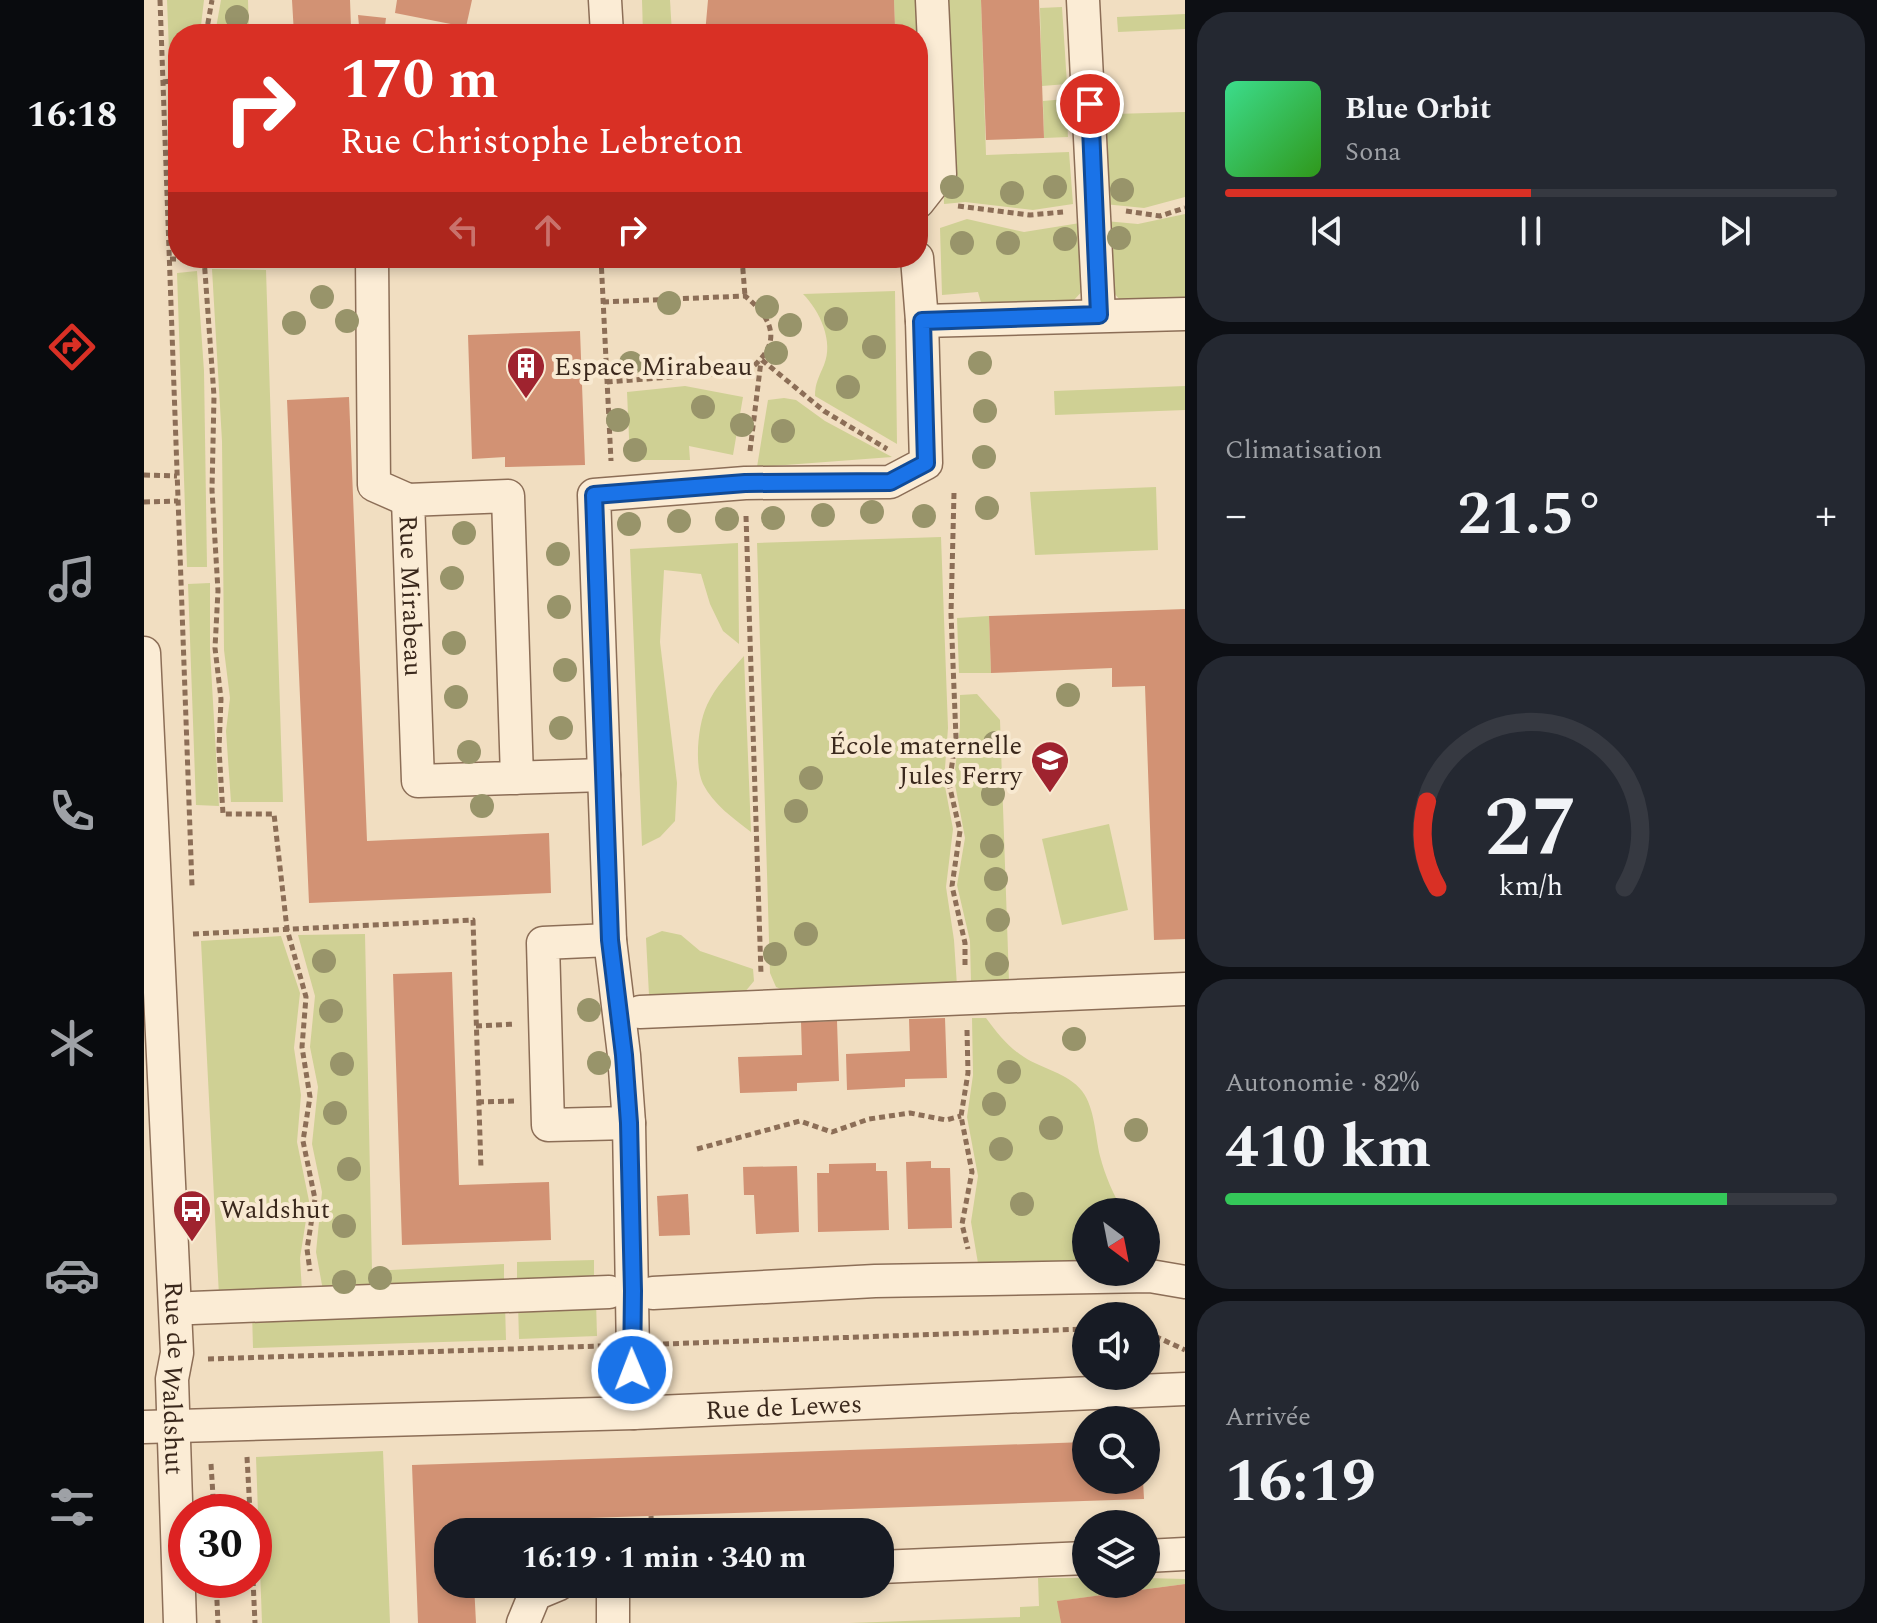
<!DOCTYPE html>
<html lang="fr">
<head>
<meta charset="utf-8">
<style>
	:root { --surface:#171b24; --page:#242831; --text:#f1f3f6; --muted:#9ea1a6; --line:#363941; --accent:#d93025 }
	body { margin:0; font-family:Spectral,serif; background:var(--page); color:var(--text); height:100vh; display:flex; flex-direction:column; font-size:30px; white-space:nowrap }
	* { box-sizing:border-box; margin:0 }
	p { font-size:26px; color:var(--muted) }
	.icon { flex:none; width:44px; height:44px; fill:none; stroke:currentColor; stroke-width:2; stroke-linecap:round; stroke-linejoin:round }
	.map { position:relative; flex:1; overflow:hidden }
	.sheet { display:flex; flex-direction:column; gap:12px; padding:12px; background:#0d0f14; width:692px }
	.sheet>* { flex:none }
	.hud { position:absolute; left:24px; top:24px; width:760px; height:244px; border-radius:32px; box-shadow:0 4px 12px #0003; background:#d93025; color:#fff; overflow:hidden }
	.needle { width:52px; rotate:148deg }
	.controls { position:absolute; left:928px; top:1198px; display:grid; gap:16px }
	.controls a { display:grid; place-items:center; width:88px; height:88px; border-radius:50%; background:var(--surface); box-shadow:0 4px 12px #0003; font-size:40px }
	.speed { position:absolute; left:24px; top:1494px; display:flex; gap:16px; font-size:40px; font-weight:700; text-align:center }
	.speed>* { display:grid; place-content:center; width:104px; height:104px; border-radius:50%; background:var(--surface); box-shadow:0 4px 12px #0003; line-height:1 }
	.speed .limit { border:12px solid #d22; background:#fff; color:#111 }
	.pin { position:absolute; display:grid; place-items:center; width:68px; height:68px; color:#fff; margin:-34px; border:4px solid #fff; border-radius:50%; box-shadow:0 2px 8px #0007 }
	.me { position:absolute; width:88px; margin:-44px; rotate:359deg; stroke-linejoin:round; filter:drop-shadow(0 0 6px #0008) }
	.turn { display:flex; align-items:center; gap:28px; height:168px; padding:0 40px; font-size:36px }
	.turn .icon { width:104px; height:104px; stroke-width:2.5 }
	.turn b { display:block; font-size:56px; line-height:68px }
	.lanes { display:flex; align-items:center; height:76px; padding:0 40px; background:#0003; justify-content:center; gap:40px; direction:ltr }
	.lanes .off { opacity:.35 }
	.big { font-size:60px; font-weight:700; line-height:1.1 }
	.sheet .tile { flex:1; display:flex; flex-direction:column; justify-content:center; gap:12px; min-width:0; padding:0 28px; border-radius:32px; background:var(--page) }
	.sheet .dial { align-items:center; gap:0 }
	.dial svg { height:208px; overflow:visible; fill:none; stroke:var(--line); stroke-width:7; stroke-linecap:round; text-anchor:middle }
	.dial text { fill:var(--text); stroke:none }
	.song { display:flex; align-items:center; gap:24px }
	.cover { width:96px; height:96px; border-radius:12px; background:linear-gradient(135deg,hsl(150 70% 55%),hsl(110 70% 35%)) }
	.played { height:8px; border-radius:4px; background:linear-gradient(90deg,var(--accent) 50%,var(--line) 50%) }
	.keys { display:flex; justify-content:space-around; direction:ltr }
	.heat { display:flex; justify-content:space-between; align-items:center; font-size:44px; direction:ltr }
	.charge { height:12px; border-radius:6px; background:linear-gradient(90deg,#34c759 82%,var(--line) 0) }
	.trip { position:absolute; left:290px; top:1518px; width:460px; height:80px; border-radius:32px; background:var(--surface); box-shadow:0 4px 12px #0003; font-weight:700; line-height:80px; text-align:center }
	main { display:flex; flex:1; min-height:0 }
	.tab-bar { display:flex; flex-direction:column; width:144px; justify-content:space-around; align-items:center; background:#090b0e; color:var(--muted) }
	.tab-bar .icon { width:56px; height:56px }
	.tab-bar .active { color:var(--accent) }
	.tab-bar b { font-size:36px; color:var(--text) }
	.map>svg:first-child { display:block }
	.green { fill:#cfd094 }
	.building { fill:#d29274 }
	.lines { fill:none; stroke-linecap:round; stroke-linejoin:round }
	.street-casing { stroke:#8c6e57; stroke-width:35 }
	.path { stroke:#8c6e57; stroke-width:5; stroke-dasharray:6 4; stroke-linecap:butt }
	.street { stroke:#fbecd5; stroke-width:32 }
	.tree { fill:#98946a }
	.route-casing { stroke:#114b97; stroke-width:20 }
	.route { stroke:#1a73e8; stroke-width:14 }
	.labels { text-anchor:middle; stroke-width:8; stroke-linejoin:round; paint-order:stroke }
	.poi-label { font-size:26px; fill:#3a281c; stroke:#f8e9d1; text-anchor:start }
	.street-label { font-size:26px; fill:#3a281c; stroke:#f8e9d1 }
</style>
</head>
<body>
<main>
<nav class="tab-bar">
<b>16:18</b>
<svg class="icon active" aria-label="directions" viewBox="0 0 24 24"><path d="M12 3l9 9-9 9-9-9zM9 14v-3h6M13 9l2 2-2 2"/></svg>
<svg class="icon" aria-label="music" viewBox="0 0 24 24"><path d="M9 18V5l10-2v13"/><circle cx="6" cy="18" r="3"/><circle cx="16" cy="16" r="3"/></svg>
<svg class="icon" aria-label="phone" viewBox="0 0 24 24"><path d="M5 4h4l2 5-3 2q2 4 5 5l2-3 5 2v4C11 20 4 13 5 4z"/></svg>
<svg class="icon" aria-label="climate" viewBox="0 0 24 24"><path d="M12 3v18M4 7l16 10M4 17L20 7"/></svg>
<svg class="icon" aria-label="car" viewBox="0 0 24 24"><path d="M5 17H2v-5l4-1 3-4h7l3 4 3 1v5h-3M9 17h6M6 11h13"/><circle cx="7" cy="17" r="2"/><circle cx="17" cy="17" r="2"/></svg>
<svg class="icon" aria-label="filters" viewBox="0 0 24 24"><path d="M4 7h16M4 17h16"/><circle cx="9" cy="7" r="2"/><circle cx="15" cy="17" r="2"/></svg>
</nav>
<div class="map">
<svg width="1041" height="1623" viewBox="0 0 1041 1623">
	<rect width="100%" height="100%" fill="#f1dec1"/>
	<g class="green">
		<path d="M23,0H60L56,34H34V77H26Z"/>
		<path d="M77,0H104L105,34H71Z"/>
		<path d="M498,0H526L528,34H499Z"/>
		<path d="M750,0H779L786,159H774V34H759L751,26Z"/>
		<path d="M793,0H837L842,155L925,152L929,204L889,210L821,202L800,204Z"/>
		<path d="M918,7L923,84L898,86L896,8Z"/>
		<path d="M1041,14V29L974,32L973,17Z"/>
		<path d="M966,89L969,114L1041,112V197L1000,208L960,204L955,97Z"/>
		<path d="M922,99L924,137L900,138L899,101Z"/>
		<path d="M1041,214V298L976,300L964,286L961,221L994,224Z"/>
		<path d="M823,219L880,232L936,223L942,287L930,300L838,306L834,292L798,295L796,228Z"/>
		<path d="M68,269L122,270L139,802H87L82,731L86,698L80,650L78,441Z"/>
		<path d="M53,271L60,371L63,567H43L33,273Z"/>
		<path d="M751,291L753,444L671,396C671,383 675,377 680,365C690,342 676,311 659,294Z"/>
		<path d="M541,386L599,397L589,455L545,446L546,460H486L483,392Z"/>
		<path d="M1041,386V410L911,415L910,391Z"/>
		<path d="M640,398L652,400L681,421L748,457L613,467L624,400Z"/>
		<path d="M1012,487L1014,550L891,555L886,492Z"/>
		<path d="M797,537L804,728L800,781L809,829L802,887L810,940L813,986L644,992L632,987L626,973L613,543Z"/>
		<path d="M594,543L595,644L579,631L566,604L557,574L520,570L516,642L533,783L531,821L516,837L498,846L486,549Z"/>
		<path d="M66,583V650L75,806L52,805L44,584Z"/>
		<path d="M845,616L847,673H815L813,618Z"/>
		<path d="M600,656L607,832C590,819 569,804 559,784C550,765 554,724 563,705C571,687 586,672 600,656Z"/>
		<path d="M833,694L856,720L865,981L827,982L826,941L813,885L821,838L810,779L816,727V695Z"/>
		<path d="M965,824L984,910L918,925L898,839Z"/>
		<path d="M518,931L537,935L556,951L609,969L610,981L600,993L505,995L502,938Z"/>
		<path d="M221,934L228,1271L360,1264V1288L180,1296L172,1252L178,1192L168,1144L174,1087L166,1047L171,996L154,935Z"/>
		<path d="M137,936L156,993L150,1048L157,1095L153,1142L165,1201L156,1258L158,1292L75,1296L57,941Z"/>
		<path d="M828,1018H842C853,1033 864,1047 880,1057C898,1069 924,1073 938,1091C951,1108 951,1135 956,1156C961,1175 969,1195 980,1212H942V1271L836,1275L827,1222L834,1176L823,1117L829,1075Z"/>
		<path d="M450,1260V1287L373,1290V1262Z"/>
		<path d="M452,1301L453,1336L375,1339L374,1304Z"/>
		<path d="M361,1304L362,1340L109,1348L108,1312Z"/>
		<path d="M239,1451L246,1623H118L112,1457Z"/>
		<path d="M894,1578H942V1584H1002V1578L1041,1579V1584L914,1601L917,1623H705L876,1617V1607L895,1606Z"/>
	</g>
	<g class="building">
		<path d="M148,0H206L207,27L215,26L214,15L242,18L240,34H150Z"/>
		<path d="M253,0H328L322,27L251,13Z"/>
		<path d="M564,0H750L751,26L760,34H561Z"/>
		<path d="M837,0H895L900,138L842,140Z"/>
		<path d="M436,331L441,465L361,467V457L328,459L324,335Z"/>
		<path d="M205,397L223,841L405,833L407,893L165,903L143,400Z"/>
		<path d="M1041,609V939L1010,940L1001,686L968,687V668L847,673L845,616Z"/>
		<path d="M308,972L315,1185L405,1182L407,1240L258,1245L249,974Z"/>
		<path d="M801,1018L803,1078L761,1079V1087L703,1090L702,1054L766,1051L765,1019Z"/>
		<path d="M693,1021L695,1081L653,1083V1091L596,1093L594,1057L658,1055L657,1022Z"/>
		<path d="M787,1161V1168H806L808,1228L764,1229L762,1162Z"/>
		<path d="M732,1163V1171H743L745,1230L674,1232L673,1173H685V1164Z"/>
		<path d="M653,1166L655,1232L612,1234L610,1195H600L599,1167Z"/>
		<path d="M544,1194L546,1235L515,1236L513,1196Z"/>
		<path d="M942,1442V1480H999L1000,1499L327,1522L328,1532H304V1584H330L332,1623H274L268,1465Z"/>
		<path d="M1041,1584V1623H917L913,1601Z"/>
	</g>
	<g class="lines">
		<defs>
			<g id="street">
				<path d="M461,0L463,34"/>
				<path d="M939,0L955,315"/>
				<path d="M774,202L796,174L788,0"/>
				<path d="M228,258L230,485L264,500"/>
				<path d="M778,321L1041,314"/>
				<path id="s1" d="M0,653L33,1353L28,1379L36,1623"/>
				<path id="s2" d="M373,778L364,496L264,500L274,781L460,775"/>
				<path d="M466,940L399,943L404,1125L485,1123"/>
				<path d="M496,1012L1041,989"/>
				<path d="M509,1293L731,1281L1006,1276L1041,1282"/>
				<path d="M48,1308L465,1292"/>
				<path d="M490,1413L485,1123L480,1055L466,940L450,495L601,483L746,482L782,463L778,321L773,258"/>
				<path id="s3" d="M0,1427L490,1413L1041,1389"/>
				<path d="M1002,1556L1041,1554"/>
				<path d="M736,1567L942,1558"/>
				<path d="M469,1584V1623"/>
				<path d="M379,1623L391,1594L415,1584"/>
			</g>
		</defs>
		<use href="#street" class="street-casing"/>
		<g class="path">
			<path d="M16,0L48,886"/>
			<path d="M62,34L68,0"/>
			<path d="M19,82L34,80"/>
			<path d="M814,206L886,215L919,212"/>
			<path d="M982,211L1016,216L1041,208"/>
			<path d="M60,258L70,396L68,490L74,591L71,648L77,699L75,749L79,814H130L143,929L162,997L158,1047L166,1097L159,1141L171,1199L163,1249L166,1271"/>
			<path d="M457,258L467,461"/>
			<path d="M598,258L601,296"/>
			<path d="M26,259L115,258"/>
			<path d="M459,302L601,296C632,321 638,346 603,371L463,382"/>
			<path d="M618,360L680,411L743,449"/>
			<path d="M606,451L617,361"/>
			<path d="M0,475L33,476"/>
			<path d="M810,493L807,614L812,738L805,784L816,831L808,886L821,943V968"/>
			<path d="M0,502L34,501"/>
			<path d="M602,516L617,974"/>
			<path d="M49,934L329,920L337,1169"/>
			<path d="M332,1026L371,1024"/>
			<path d="M823,1030L824,1073L817,1116L828,1172L818,1224L824,1249"/>
			<path d="M334,1102L373,1101"/>
			<path d="M553,1149L656,1121L688,1132L725,1119L766,1113L802,1120L817,1116"/>
			<path d="M1002,1332L1041,1350"/>
			<path d="M519,1344L942,1329"/>
			<path d="M64,1359L457,1346"/>
			<path d="M103,1457L106,1512"/>
			<path d="M67,1464L70,1512"/>
			<path d="M507,1516L508,1532"/>
			<path d="M72,1580L74,1623"/>
			<path d="M109,1580L111,1623"/>
		</g>
		<use href="#street" class="street"/>
	</g>
	<g class="tree">
		<circle cx="93" cy="17" r="12"/>
		<circle cx="808" cy="187" r="12"/>
		<circle cx="911" cy="187" r="12"/>
		<circle cx="978" cy="190" r="12"/>
		<circle cx="868" cy="193" r="12"/>
		<circle cx="975" cy="238" r="12"/>
		<circle cx="921" cy="239" r="12"/>
		<circle cx="818" cy="243" r="12"/>
		<circle cx="864" cy="243" r="12"/>
		<circle cx="178" cy="297" r="12"/>
		<circle cx="525" cy="303" r="12"/>
		<circle cx="623" cy="307" r="12"/>
		<circle cx="692" cy="319" r="12"/>
		<circle cx="203" cy="321" r="12"/>
		<circle cx="150" cy="323" r="12"/>
		<circle cx="646" cy="325" r="12"/>
		<circle cx="730" cy="347" r="12"/>
		<circle cx="632" cy="353" r="12"/>
		<circle cx="487" cy="363" r="12"/>
		<circle cx="836" cy="363" r="12"/>
		<circle cx="704" cy="387" r="12"/>
		<circle cx="559" cy="407" r="12"/>
		<circle cx="841" cy="411" r="12"/>
		<circle cx="474" cy="420" r="12"/>
		<circle cx="598" cy="425" r="12"/>
		<circle cx="639" cy="431" r="12"/>
		<circle cx="491" cy="450" r="12"/>
		<circle cx="840" cy="457" r="12"/>
		<circle cx="843" cy="508" r="12"/>
		<circle cx="728" cy="512" r="12"/>
		<circle cx="679" cy="515" r="12"/>
		<circle cx="780" cy="516" r="12"/>
		<circle cx="629" cy="518" r="12"/>
		<circle cx="583" cy="519" r="12"/>
		<circle cx="535" cy="521" r="12"/>
		<circle cx="485" cy="524" r="12"/>
		<circle cx="320" cy="533" r="12"/>
		<circle cx="414" cy="554" r="12"/>
		<circle cx="308" cy="578" r="12"/>
		<circle cx="415" cy="607" r="12"/>
		<circle cx="310" cy="643" r="12"/>
		<circle cx="421" cy="670" r="12"/>
		<circle cx="924" cy="695" r="12"/>
		<circle cx="312" cy="697" r="12"/>
		<circle cx="417" cy="728" r="12"/>
		<circle cx="851" cy="743" r="12"/>
		<circle cx="325" cy="752" r="12"/>
		<circle cx="667" cy="778" r="12"/>
		<circle cx="849" cy="794" r="12"/>
		<circle cx="338" cy="806" r="12"/>
		<circle cx="652" cy="811" r="12"/>
		<circle cx="848" cy="846" r="12"/>
		<circle cx="852" cy="879" r="12"/>
		<circle cx="854" cy="920" r="12"/>
		<circle cx="662" cy="934" r="12"/>
		<circle cx="631" cy="954" r="12"/>
		<circle cx="180" cy="961" r="12"/>
		<circle cx="853" cy="964" r="12"/>
		<circle cx="445" cy="1010" r="12"/>
		<circle cx="187" cy="1011" r="12"/>
		<circle cx="930" cy="1039" r="12"/>
		<circle cx="455" cy="1063" r="12"/>
		<circle cx="198" cy="1064" r="12"/>
		<circle cx="865" cy="1072" r="12"/>
		<circle cx="850" cy="1104" r="12"/>
		<circle cx="191" cy="1113" r="12"/>
		<circle cx="907" cy="1128" r="12"/>
		<circle cx="992" cy="1130" r="12"/>
		<circle cx="857" cy="1149" r="12"/>
		<circle cx="205" cy="1169" r="12"/>
		<circle cx="878" cy="1204" r="12"/>
		<circle cx="200" cy="1226" r="12"/>
		<circle cx="236" cy="1278" r="12"/>
		<circle cx="200" cy="1282" r="12"/>
	</g>
	<g class="lines">
		<defs>
			<path id="route" d="M488,1370L489,1291L485,1123L480,1055L466,940L450,495L601,483L746,482L782,463L778,321L955,315L946,104"/>
		</defs>
		<use href="#route" class="route-casing"/>
		<use href="#route" class="route"/>
	</g>
	<defs>
		<symbol id="building-pin" viewBox="-11 -11 22 30"><path d="M0 17L-7.5 6A9.5 9.5 0 1 1 7.5 6Z" fill="#9f232f" stroke="#f8e9d1"/><path d="M-4-6H4V6H1V3H-1V6H-4ZM-2.5-4.3h1.7v1.8h-1.7ZM.8-4.3h1.7v1.8H.8ZM-2.5-1h1.7V.8h-1.7ZM.8-1h1.7V.8H.8Z" fill="#fff"/></symbol>
		<symbol id="school-pin" viewBox="-11 -11 22 30"><path d="M0 17L-7.5 6A9.5 9.5 0 1 1 7.5 6Z" fill="#9f232f" stroke="#f8e9d1"/><path d="M0-5L7-2L0 1L-7-2ZM-4 1L0 2.5L4 1V4Q0 6-4 4Z" fill="#fff"/></symbol>
		<symbol id="bus-pin" viewBox="-11 -11 22 30"><path d="M0 17L-7.5 6A9.5 9.5 0 1 1 7.5 6Z" fill="#9f232f" stroke="#f8e9d1"/><path d="M-5-6H5V4H4V6H2V4H-2V6H-4V4H-5ZM-3.5-4V0h7V-4ZM-3.5 1.2v1.5H-2V1.2ZM2 1.2v1.5H3.5V1.2Z" fill="#fff"/></symbol>
	</defs>
	<g fill-rule="evenodd">
		<use href="#building-pin" x="360" y="344" width="44" height="60"/>
		<use href="#school-pin" x="884" y="738" width="44" height="60"/>
		<use href="#bus-pin" x="26" y="1187" width="44" height="60"/>
	</g>
	<g class="labels">
		<g class="poi-label">
			<text x="410" y="375">Espace Mirabeau</text>
			<text x="878" y="754" text-anchor="end">École maternelle<tspan x="878" dy="30">Jules Ferry</tspan></text>
			<text x="76" y="1218">Waldshut</text>
		</g>
		<g class="street-label">
			<text dy="9" stroke="none"><textPath href="#s2" startOffset="478">Rue Mirabeau</textPath></text>
			<text dy="9" stroke="none"><textPath href="#s1" startOffset="726">Rue de Waldshut</textPath></text>
			<text dy="9" stroke="none"><textPath href="#s3" startOffset="640">Rue de Lewes</textPath></text>
		</g>
	</g>
</svg>
<div class="controls">
<a><svg class="needle" viewBox="-14 -14 28 28"><path d="M0-13l5 13h-10z" fill="#e53935"/><path d="M0 13l5-13h-10z" fill="#9ea1a6"/></svg></a>
<a><svg class="icon" aria-label="sound" viewBox="0 0 24 24"><path d="M4 9h4l5-4v14l-5-4H4zM17 9q2 3 0 6"/></svg></a>
<a><svg class="icon" aria-label="search" viewBox="0 0 24 24"><circle cx="10" cy="10" r="6"/><path d="M15 15l6 6"/></svg></a>
<a><svg class="icon" aria-label="layers" viewBox="0 0 24 24"><path d="M12 4l9 5-9 5-9-5zM3 14l9 5 9-5"/></svg></a>
</div>
<div class="speed"><div class="limit">30</div></div>
<div class="pin" style="left:946px;top:104px;background:#d93025"><svg class="icon" aria-label="arrive" viewBox="0 0 24 24"><path d="M6 21V4h12l-3 4 3 4H6"/></svg></div>
<svg class="me" style="left:488px;top:1370px" viewBox="-20 -20 40 40"><circle r="17" fill="#1a73e8" stroke="#fff" stroke-width="3"/><path d="M0-11L8 9 0 5-8 9z" fill="#fff"/></svg>
<div class="trip">16:19 · 1 min · 340 m</div>
<div class="hud">
<div class="turn"><svg class="icon" aria-label="right" viewBox="0 0 24 24"><path d="M7 20v-9h11M14 6l5 5-5 5"/></svg><div><b>170 m</b>Rue Christophe Lebreton</div></div>
<div class="lanes"><svg class="icon off" aria-label="left" viewBox="0 0 24 24"><path d="M17 20v-9H6M10 6l-5 5 5 5"/></svg><svg class="icon off" aria-label="ahead" viewBox="0 0 24 24"><path d="M12 20V5M6 11l6-6 6 6"/></svg><svg class="icon" aria-label="right" viewBox="0 0 24 24"><path d="M7 20v-9h11M14 6l5 5-5 5"/></svg></div>
</div>
</div>
<section class="sheet">
<div class="tile">
<div class="song"><i class="cover"></i><div><b>Blue Orbit</b><p>Sona</p></div></div>
<div class="played"></div>
<div class="keys"><svg class="icon" aria-label="previous" viewBox="0 0 24 24"><path d="M18 5L8 12l10 7zM5 5v14"/></svg><svg class="icon" aria-label="pause" viewBox="0 0 24 24"><path d="M8 5v14M16 5v14"/></svg><svg class="icon" aria-label="next" viewBox="0 0 24 24"><path d="M6 5l10 7-10 7zM19 5v14"/></svg></div>
</div>
<div class="tile"><p>Climatisation</p>
<div class="heat"><a>−</a><b class="big">21.5°</b><a>+</a></div>
</div>
<div class="tile dial"><svg viewBox="0 0 100 80">
<path d="M14 69A42 42 0 1 1 86 69"/>
<path d="M14 69A42 42 0 0 1 10 36" stroke="#d93025"/>
<text x="50" y="56" font-size="32" font-weight="700">27</text>
<text x="50" y="72" font-size="11">km/h</text>
</svg></div>
<div class="tile"><p>Autonomie · 82%</p><b class="big">410 km</b><div class="charge"></div></div>
<div class="tile"><p>Arrivée</p><b class="big">16:19</b></div>
</section>
</main>
</body>
</html>
